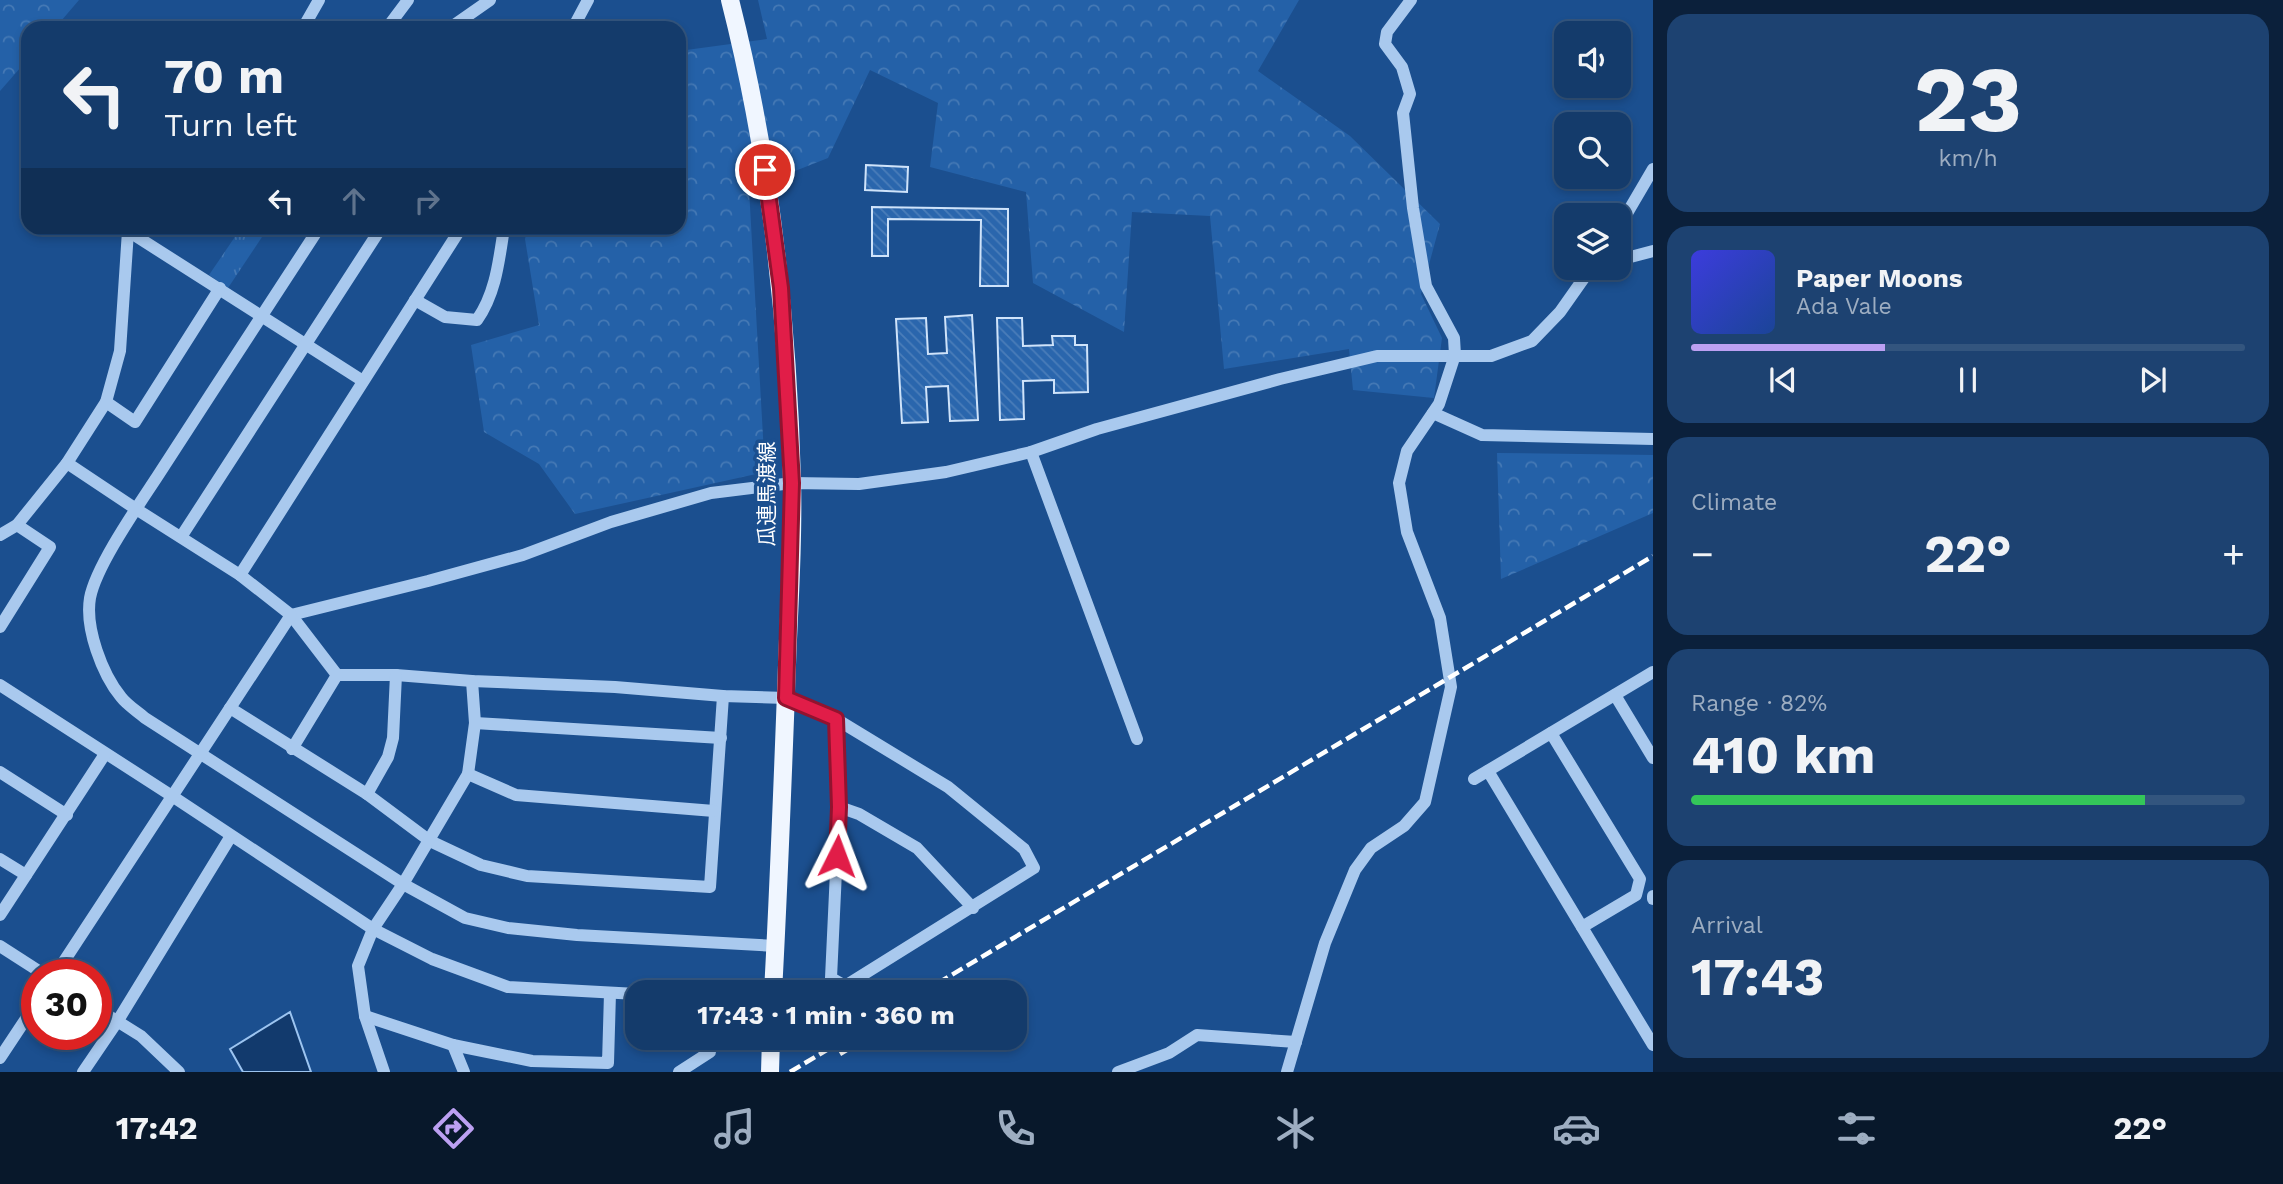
<!DOCTYPE html>
<html lang="en">
<head>
<meta charset="utf-8">
<style>
	:root { --surface:#143b6b; --page:#1d4271; --text:#f1f3f6; --muted:#9dadc1; --line:#33557e; --accent:#bca0f2 }
	body { margin:0; font-family:"Work Sans","Noto Sans JP",sans-serif; background:var(--page); color:var(--text); height:100vh; display:flex; flex-direction:column; font-size:26px; white-space:nowrap }
	* { box-sizing:border-box; margin:0 }
	p { font-size:23px; color:var(--muted) }
	.icon { flex:none; width:38px; height:38px; fill:none; stroke:currentColor; stroke-width:2; stroke-linecap:round; stroke-linejoin:round }
	.map { position:relative; flex:1; overflow:hidden }
	.panel { display:flex; flex-direction:column; gap:14px; padding:14px; background:#0b203b; width:630px }
	.panel>* { flex:none }
	.top-card { position:absolute; left:21px; top:21px; width:665px; height:214px; border-radius:21px; box-shadow:0 4px 10px #0003,0 0 0 2px var(--line); background:#143b6b; color:var(--text); overflow:hidden }
	.buttons { position:absolute; left:1554px; top:21px; display:grid; gap:14px }
	.buttons a { display:grid; place-items:center; width:77px; height:77px; border-radius:14px; background:var(--surface); box-shadow:0 4px 10px #0003,0 0 0 2px var(--line); font-size:35px }
	.speed { position:absolute; left:21px; top:959px; display:flex; gap:14px; font-size:35px; font-weight:700; text-align:center }
	.speed>* { display:grid; place-content:center; width:91px; height:91px; border-radius:50%; background:var(--surface); box-shadow:0 4px 10px #0003,0 0 0 2px var(--line); line-height:1 }
	.speed .limit { border:10px solid #d22; background:#fff; color:#111 }
	.pin { position:absolute; display:grid; place-items:center; width:60px; height:60px; color:#fff; margin:-30px; border:4px solid #fff; border-radius:50%; box-shadow:0 2px 7px #0007 }
	.me { position:absolute; width:77px; margin:-38px; rotate:3deg; stroke-linejoin:round; filter:drop-shadow(0 0 5px #0008) }
	.turn { display:flex; align-items:center; gap:24px; height:147px; padding:0 28px; font-size:32px }
	.turn .icon { width:91px; height:91px; stroke-width:2.5 }
	.turn b { display:block; font-size:49px; line-height:60px }
	.lanes { display:flex; align-items:center; height:66px; padding:0 28px; background:#0003; justify-content:center; gap:35px; direction:ltr }
	.lanes .off { opacity:.35 }
	.big { font-size:52px; font-weight:700; line-height:1.1 }
	.panel .tile { flex:1; display:flex; flex-direction:column; justify-content:center; gap:10px; min-width:0; padding:0 24px; border-radius:21px; background:var(--page) }
	.panel .dial { align-items:center; gap:0 }
	.dial b { font-size:91px; line-height:1 }
	.song { display:flex; align-items:center; gap:21px }
	.cover { width:84px; height:84px; border-radius:10px; background:linear-gradient(135deg,hsl(240 70% 55%),hsl(220 70% 35%)) }
	.played { height:7px; border-radius:4px; background:linear-gradient(90deg,var(--accent) 35%,var(--line) 35%) }
	.keys { display:flex; justify-content:space-around; direction:ltr }
	.heat { display:flex; justify-content:space-between; align-items:center; font-size:38px; direction:ltr }
	.charge { height:10px; border-radius:5px; background:linear-gradient(90deg,#34c759 82%,var(--line) 0) }
	.trip { position:absolute; left:625px; top:980px; width:402px; height:70px; border-radius:21px; background:var(--surface); box-shadow:0 4px 10px #0003,0 0 0 2px var(--line); font-weight:700; line-height:70px; text-align:center }
	.tab-bar { display:flex; height:112px; justify-content:space-around; align-items:center; background:#08182b; color:var(--muted) }
	.tab-bar .icon { width:49px; height:49px }
	.tab-bar .active { color:var(--accent) }
	.tab-bar b { font-size:32px; color:var(--text) }
	main { display:flex; flex:1; min-height:0 }
	.map>svg:first-child { display:block }
	.forest { fill:url(#forest-crowns) }
	.park { fill:url(#park-tufts) }
	.water { fill:#123a6d; stroke:#9cc4f0; stroke-width:2 }
	.building { fill:url(#building-back-hatch); stroke:#cfe3fa; stroke-width:2 }
	.lines { fill:none; stroke-linecap:round; stroke-linejoin:round }
	.minor { stroke:#a9c9ee; stroke-width:12 }
	.major { stroke:#f0f6ff; stroke-width:18 }
	.rail { stroke:#fff; stroke-width:4.5; stroke-dasharray:12 5; stroke-linecap:butt }
	.route-casing { stroke:#92132f; stroke-width:18 }
	.route { stroke:#e11d48; stroke-width:12 }
	.labels { text-anchor:middle; stroke-width:7; stroke-linejoin:round; paint-order:stroke }
	.street-label { font-size:21px; fill:#fff; stroke:#1b4f8f }
</style>
</head>
<body>
<main>
<div class="map">
<svg width="1653" height="1072" viewBox="0 0 1653 1072">
	<defs>
		<pattern id="forest-crowns" width="20" height="18" patternUnits="userSpaceOnUse" patternTransform="scale(1.75)"><rect width="20" height="18" fill="#2461a8"/><path d="M2 6a3 3 0 1 1 6 0M12 15a3 3 0 1 1 6 0" fill="none" stroke="#4579b5"/></pattern>
		<pattern id="park-tufts" width="24" height="20" patternUnits="userSpaceOnUse" patternTransform="scale(1.75)"><rect width="24" height="20" fill="#2461a8"/><path d="M3 7l-1-3M5 7V3M7 7l1-3M15 17l-1-3M17 17v-4M19 17l1-3" fill="none" stroke="#4579b5"/></pattern>
		<pattern id="building-back-hatch" width="6" height="6" patternUnits="userSpaceOnUse" patternTransform="scale(1.75)"><rect width="6" height="6" fill="#2a66ad"/><path d="M-1 5l2 2M0 0l6 6M5-1l2 2" fill="none" stroke="#4a7db9"/></pattern>
	</defs>
	<rect width="100%" height="100%" fill="#1b4f8f"/>
	<g class="forest">
		<path d="M0,0H79L55,28H28V59L0,91Z"/>
		<path d="M758,0H1299L1258,71L1350,136L1440,224L1421,294L1442,338L1434,398L1353,390L1349,349L1224,369L1210,216L1132,212L1124,332L1033,283L1026,192L930,167L938,103L870,70L828,158L749,189L765,472L575,514L539,464L484,432L471,345L539,325L525,239L528,228H679V51L767,39Z"/>
		<path d="M1497,453L1653,455V513L1501,579Z"/>
	</g>
	<path class="park" d="M241,228H248L262,237L228,288L209,275Z"/>
	<path class="water" d="M290,1012L311,1072H243L230,1049Z"/>
	<g class="building">
		<path d="M866,165L908,167L907,192L865,190Z"/>
		<path d="M872,207L1008,209V286H980L981,220L888,219V256H872Z"/>
		<path d="M972,315L978,420L950,421L948,386L926,387L928,422L902,423L896,319L926,318L928,354L947,353L945,317Z"/>
		<path d="M997,318H1022L1023,346L1053,345L1052,336H1075V345H1087L1088,392L1054,393V380L1023,381L1024,419L1000,420Z"/>
	</g>
	<g class="lines">
		<g class="minor">
			<path d="M303,28L319,0"/>
			<path d="M387,28L408,0"/>
			<path d="M450,28L490,0"/>
			<path d="M573,28L588,0"/>
			<path d="M1619,227L1653,169"/>
			<path d="M319,228C265,310 211,394 157,477C138,506 96,566 90,598C85,628 102,674 121,697C127,705 137,711 145,718L403,884L465,918L508,928L577,935L776,946"/>
			<path d="M128,231L363,381"/>
			<path d="M1619,260L1653,251"/>
			<path d="M415,300L445,317L477,320C496,293 499,260 504,228"/>
			<path d="M106,402L135,422L220,288"/>
			<path d="M1433,413L1482,435L1653,439"/>
			<path d="M1031,452L1137,739"/>
			<path d="M0,535L17,525L67,463L106,402L120,351L128,231L130,228"/>
			<path d="M181,537L381,228"/>
			<path d="M240,575L461,228"/>
			<path d="M0,627L50,547L17,525"/>
			<path d="M0,685L172,796L373,929L432,959L508,987L637,994"/>
			<path d="M1615,695L1653,758"/>
			<path d="M230,708L367,794L430,841L481,865L527,876L710,887L723,696"/>
			<path d="M836,719L839,807L831,978L845,986L1034,868L1024,849L948,787L836,719L786,698L723,696L615,687L472,681L396,675H337L291,615L428,581L523,555L611,522L711,493L792,483L859,484L946,472L1031,452L1097,429L1280,379L1377,356H1491L1532,341L1560,312L1591,268"/>
			<path d="M475,723L721,738"/>
			<path d="M1551,733L1640,879L1636,895L1582,927"/>
			<path d="M292,749L337,675"/>
			<path d="M1488,771L1653,1045"/>
			<path d="M0,772L67,815"/>
			<path d="M468,774L516,795L714,811"/>
			<path d="M1474,779L1653,672"/>
			<path d="M367,794L388,757L393,738L396,675"/>
			<path d="M839,807L859,814L917,848L973,908"/>
			<path d="M0,859L26,875"/>
			<path d="M1653,896V899"/>
			<path d="M0,915L105,754"/>
			<path d="M0,946L45,975"/>
			<path d="M55,975L291,615L240,575L136,509L67,463"/>
			<path d="M96,1008L141,1036L179,1072"/>
			<path d="M365,1016L453,1045L532,1061L608,1063L610,993"/>
			<path d="M453,1045L464,1072"/>
			<path d="M0,1058L37,1002"/>
			<path d="M83,1072L117,1022L231,836"/>
			<path d="M384,1072L365,1016L358,966L373,929L403,884L468,774L475,723L472,681"/>
			<path d="M679,1072L710,1052V1038"/>
			<path d="M1118,1072L1169,1053L1197,1035L1296,1042"/>
			<path d="M1287,1072L1325,943L1355,870L1371,848L1404,826L1425,802L1451,687L1440,618L1407,532L1399,483L1407,451L1439,404L1455,355L1454,338L1426,286L1413,208L1403,113L1410,94L1402,67L1385,44L1387,32L1411,0"/>
		</g>
		<g class="major">
			<path d="M730,0C770,157 788,319 792,481C794,542 789,604 787,665C783,774 779,883 773,992"/>
			<path d="M770,1072L771,1038"/>
		</g>
		<g class="rail">
			<path d="M923,992L1653,556"/>
			<path d="M840,1054L867,1038"/>
			<path d="M790,1072L847,1038"/>
		</g>
	</g>
	<g class="lines">
		<defs>
			<path id="route" d="M765,170L781,288L792,483L786,698L836,719L839,807L837,856"/>
		</defs>
		<use href="#route" class="route-casing"/>
		<use href="#route" class="route"/>
	</g>
	<g class="labels">
		<g class="street-label">
			<text transform="translate(767 494) rotate(-90)" y="7">瓜連馬渡線</text>
		</g>
	</g>
</svg>
<div class="buttons">
<a><svg class="icon" aria-label="sound" viewBox="0 0 24 24"><path d="M4 9h4l5-4v14l-5-4H4zM17 9q2 3 0 6"/></svg></a>
<a><svg class="icon" aria-label="search" viewBox="0 0 24 24"><circle cx="10" cy="10" r="6"/><path d="M15 15l6 6"/></svg></a>
<a><svg class="icon" aria-label="layers" viewBox="0 0 24 24"><path d="M12 4l9 5-9 5-9-5zM3 14l9 5 9-5"/></svg></a>
</div>
<div class="speed"><div class="limit">30</div></div>
<div class="pin" style="left:765px;top:170px;background:#d93025"><svg class="icon" aria-label="arrive" viewBox="0 0 24 24"><path d="M6 21V4h12l-3 4 3 4H6"/></svg></div>
<svg class="me" style="left:837px;top:856px" viewBox="-20 -20 40 40"><path d="M0-17L14 15 0 8-14 15z" fill="#e11d48" stroke="#fff" stroke-width="4"/></svg>
<div class="trip">17:43 · 1 min · 360 m</div>
<div class="top-card">
<div class="turn"><svg class="icon" aria-label="left" viewBox="0 0 24 24"><path d="M17 20v-9H6M10 6l-5 5 5 5"/></svg><div><b>70 m</b>Turn left</div></div>
<div class="lanes"><svg class="icon" aria-label="left" viewBox="0 0 24 24"><path d="M17 20v-9H6M10 6l-5 5 5 5"/></svg><svg class="icon off" aria-label="ahead" viewBox="0 0 24 24"><path d="M12 20V5M6 11l6-6 6 6"/></svg><svg class="icon off" aria-label="right" viewBox="0 0 24 24"><path d="M7 20v-9h11M14 6l5 5-5 5"/></svg></div>
</div>
</div>
<section class="panel">
<div class="tile dial"><b>23</b><p>km/h</p></div>
<div class="tile">
<div class="song"><i class="cover"></i><div><b>Paper Moons</b><p>Ada Vale</p></div></div>
<div class="played"></div>
<div class="keys"><svg class="icon" aria-label="previous" viewBox="0 0 24 24"><path d="M18 5L8 12l10 7zM5 5v14"/></svg><svg class="icon" aria-label="pause" viewBox="0 0 24 24"><path d="M8 5v14M16 5v14"/></svg><svg class="icon" aria-label="next" viewBox="0 0 24 24"><path d="M6 5l10 7-10 7zM19 5v14"/></svg></div>
</div>
<div class="tile"><p>Climate</p>
<div class="heat"><a>−</a><b class="big">22°</b><a>+</a></div>
</div>
<div class="tile"><p>Range · 82%</p><b class="big">410 km</b><div class="charge"></div></div>
<div class="tile"><p>Arrival</p><b class="big">17:43</b></div>
</section>
</main>
<nav class="tab-bar">
<b>17:42</b>
<svg class="icon active" aria-label="directions" viewBox="0 0 24 24"><path d="M12 3l9 9-9 9-9-9zM9 14v-3h6M13 9l2 2-2 2"/></svg>
<svg class="icon" aria-label="music" viewBox="0 0 24 24"><path d="M9 18V5l10-2v13"/><circle cx="6" cy="18" r="3"/><circle cx="16" cy="16" r="3"/></svg>
<svg class="icon" aria-label="phone" viewBox="0 0 24 24"><path d="M5 4h4l2 5-3 2q2 4 5 5l2-3 5 2v4C11 20 4 13 5 4z"/></svg>
<svg class="icon" aria-label="climate" viewBox="0 0 24 24"><path d="M12 3v18M4 7l16 10M4 17L20 7"/></svg>
<svg class="icon" aria-label="car" viewBox="0 0 24 24"><path d="M5 17H2v-5l4-1 3-4h7l3 4 3 1v5h-3M9 17h6M6 11h13"/><circle cx="7" cy="17" r="2"/><circle cx="17" cy="17" r="2"/></svg>
<svg class="icon" aria-label="filters" viewBox="0 0 24 24"><path d="M4 7h16M4 17h16"/><circle cx="9" cy="7" r="2"/><circle cx="15" cy="17" r="2"/></svg>
<b>22°</b>
</nav>
</body>
</html>
